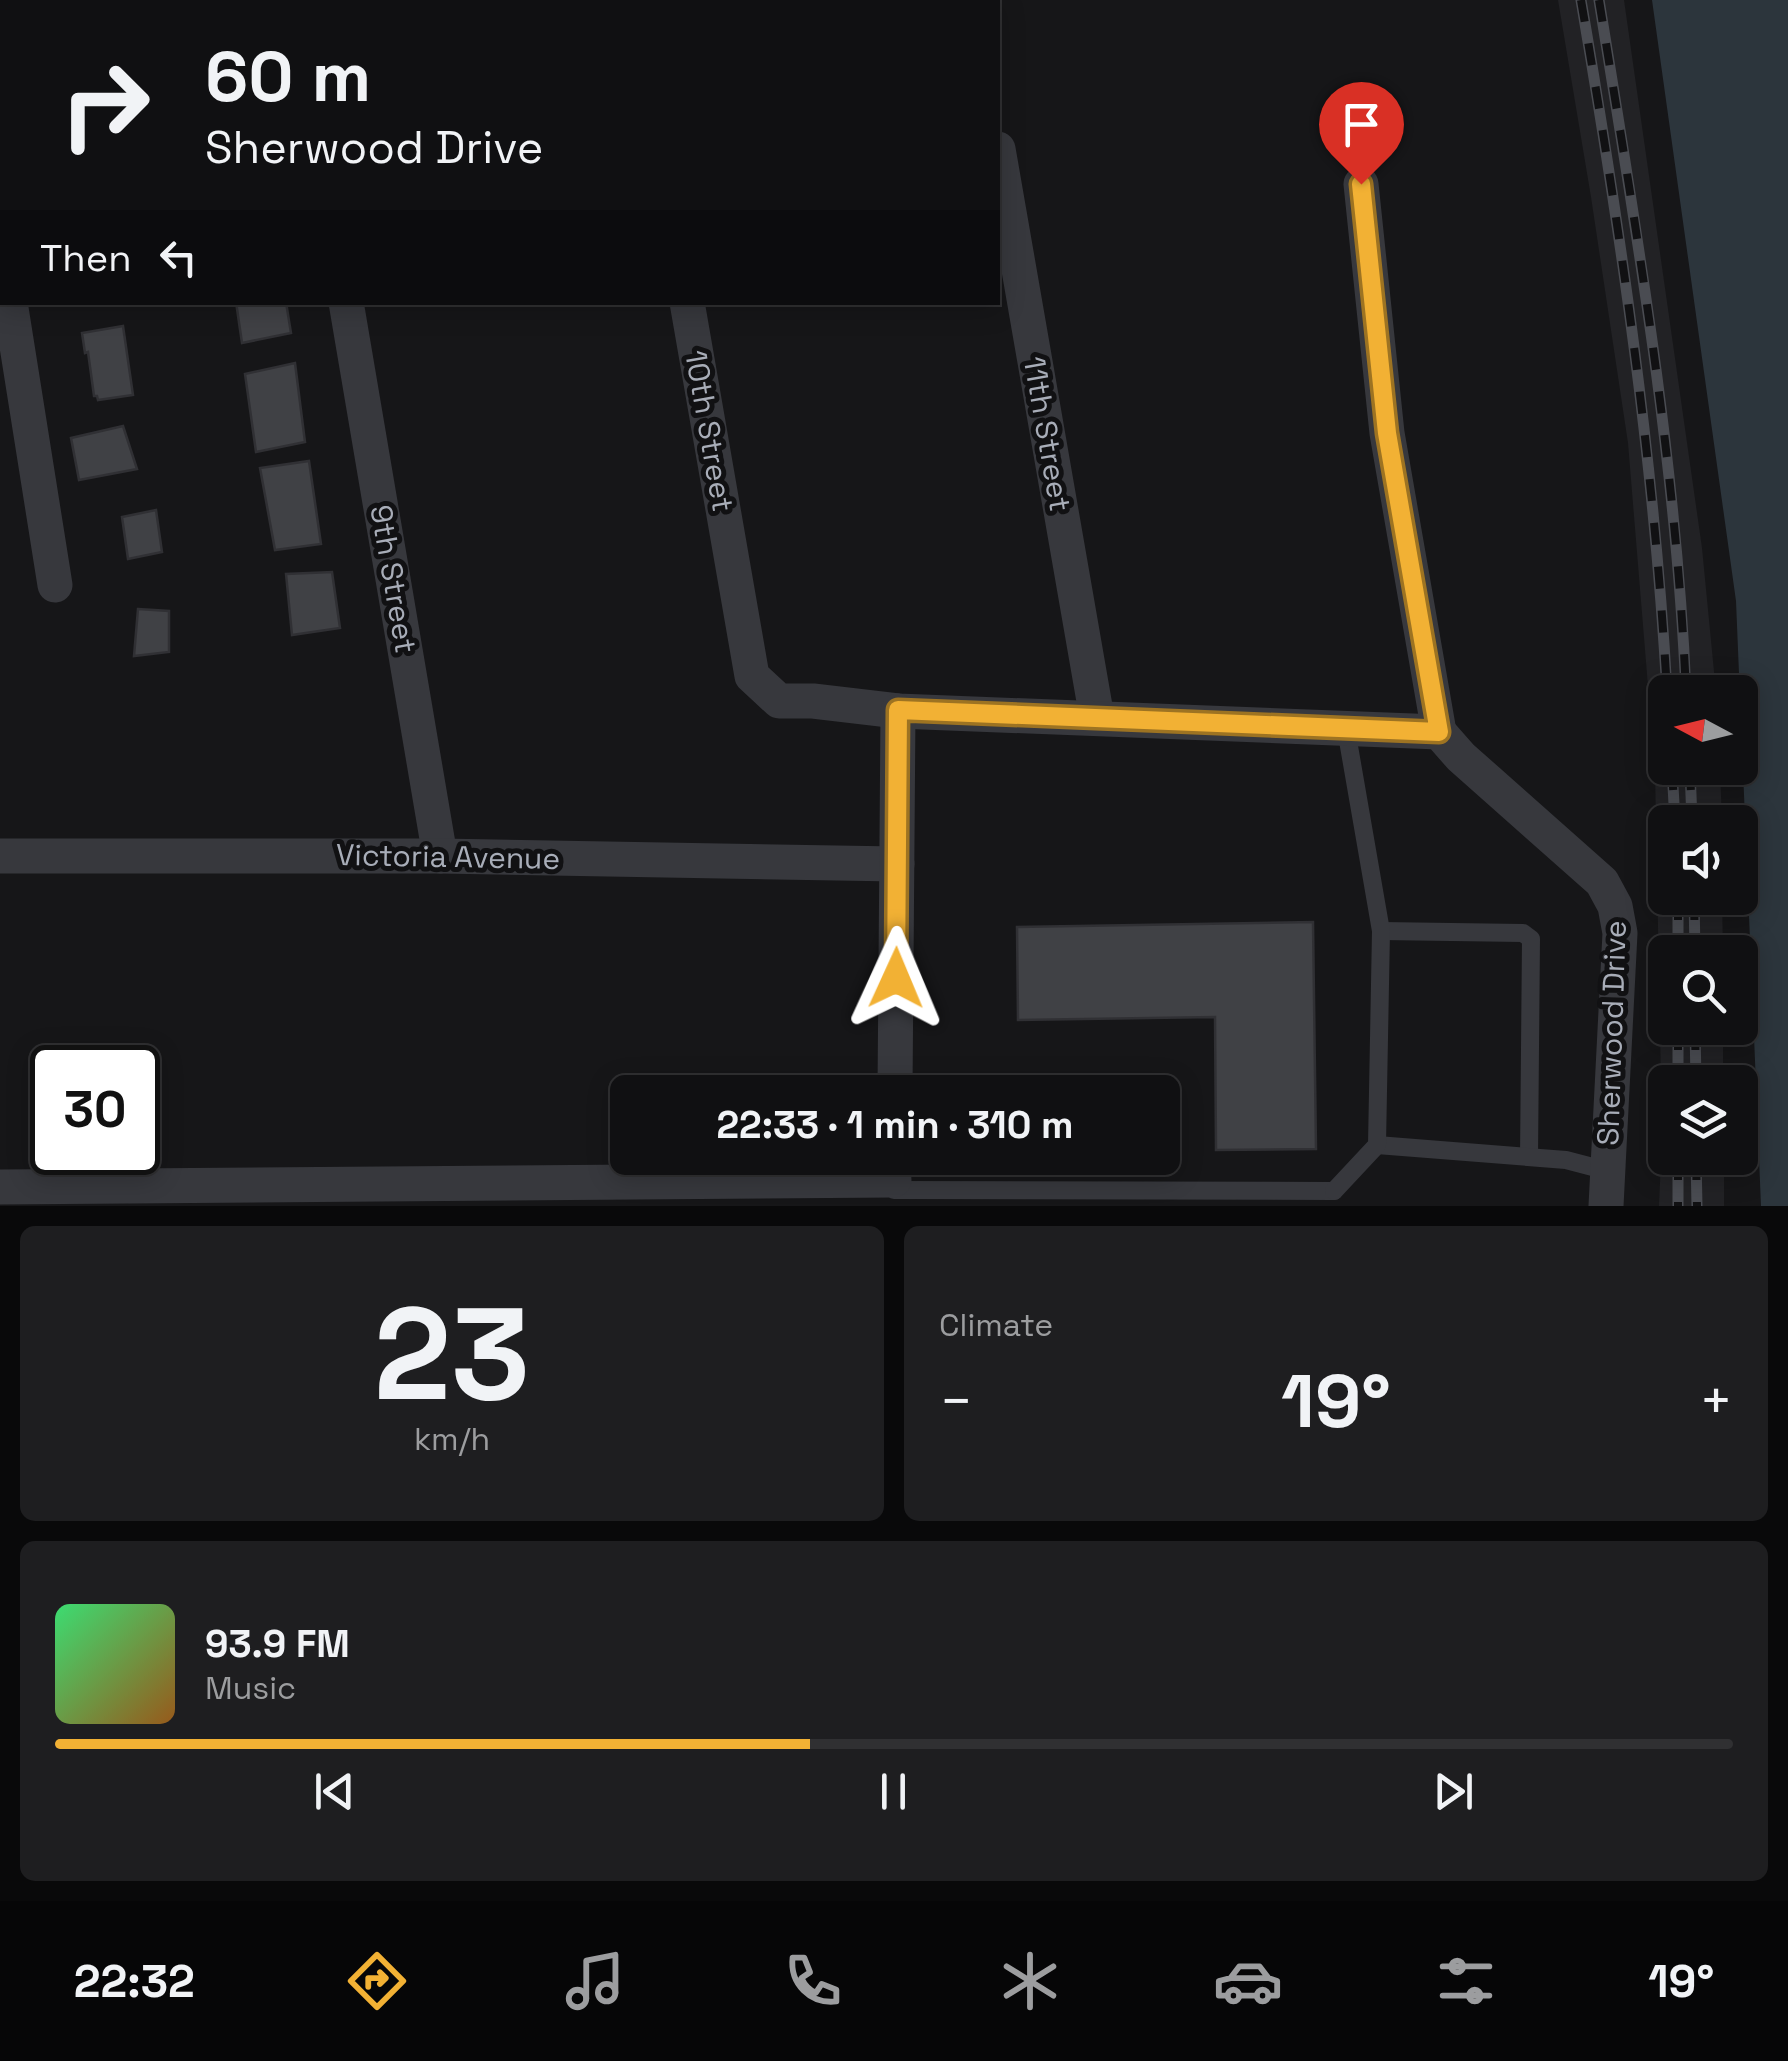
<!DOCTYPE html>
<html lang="en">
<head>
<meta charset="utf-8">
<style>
	:root { --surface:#101012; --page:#1e1e20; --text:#f1f3f6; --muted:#9c9d9f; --line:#303032; --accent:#f2b134 }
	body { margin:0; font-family:"Space Grotesk",sans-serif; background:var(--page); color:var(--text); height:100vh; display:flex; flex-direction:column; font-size:38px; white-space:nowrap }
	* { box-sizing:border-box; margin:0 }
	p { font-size:32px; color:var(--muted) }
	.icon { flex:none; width:55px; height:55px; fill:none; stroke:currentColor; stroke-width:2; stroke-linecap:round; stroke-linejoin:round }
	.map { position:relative; height:1206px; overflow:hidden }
	.panel { display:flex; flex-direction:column; gap:20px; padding:20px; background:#09090a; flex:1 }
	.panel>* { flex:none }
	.banner { position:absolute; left:0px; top:0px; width:1000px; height:305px; box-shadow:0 5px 25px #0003,0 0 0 2px var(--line); background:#101012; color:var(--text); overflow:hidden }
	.needle { width:65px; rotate:277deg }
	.fabs { position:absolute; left:1648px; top:675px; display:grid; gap:20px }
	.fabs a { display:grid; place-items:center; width:110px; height:110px; border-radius:15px; background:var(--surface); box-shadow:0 5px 25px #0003,0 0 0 2px var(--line); font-size:50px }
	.speed { position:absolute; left:30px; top:1045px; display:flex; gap:20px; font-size:50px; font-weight:700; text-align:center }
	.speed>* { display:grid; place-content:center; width:130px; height:130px; border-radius:50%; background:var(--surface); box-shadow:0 5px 25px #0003,0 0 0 2px var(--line); line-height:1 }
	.speed .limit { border:5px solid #111; border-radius:15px; background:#fff; color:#111 }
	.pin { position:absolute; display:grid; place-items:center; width:85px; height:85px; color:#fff; margin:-102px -42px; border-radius:50% 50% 50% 0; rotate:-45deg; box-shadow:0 0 10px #0007 }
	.pin .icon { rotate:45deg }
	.me { position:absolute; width:110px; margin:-55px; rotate:1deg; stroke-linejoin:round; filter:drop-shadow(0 0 8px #0008) }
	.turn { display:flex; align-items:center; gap:35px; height:210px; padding:0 40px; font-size:45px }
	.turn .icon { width:130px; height:130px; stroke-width:2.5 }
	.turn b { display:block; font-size:70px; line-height:85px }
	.then { display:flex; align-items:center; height:95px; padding:0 40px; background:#0003; gap:20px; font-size:38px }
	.big { font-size:75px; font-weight:600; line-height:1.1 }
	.panel .card { flex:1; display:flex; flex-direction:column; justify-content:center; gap:15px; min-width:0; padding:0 35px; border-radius:15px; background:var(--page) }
	.panel .dial { align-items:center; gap:0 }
	.dial b { font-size:130px; line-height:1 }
	.song { display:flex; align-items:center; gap:30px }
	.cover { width:120px; height:120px; border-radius:15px; background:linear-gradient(135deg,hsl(140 70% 55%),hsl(30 70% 35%)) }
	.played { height:10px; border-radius:5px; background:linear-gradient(90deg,var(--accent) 45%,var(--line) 45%) }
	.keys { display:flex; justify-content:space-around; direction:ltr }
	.heat { display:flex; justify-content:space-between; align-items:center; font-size:55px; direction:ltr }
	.panel .tiles { flex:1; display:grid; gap:20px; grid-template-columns:1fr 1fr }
	.card:last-child { grid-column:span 2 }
	.trip { position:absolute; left:610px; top:1075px; width:570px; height:100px; border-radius:15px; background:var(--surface); box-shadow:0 5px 25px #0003,0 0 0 2px var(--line); font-weight:600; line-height:100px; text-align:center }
	.menu { display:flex; height:160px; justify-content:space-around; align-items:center; background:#060607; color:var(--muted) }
	.menu .icon { width:70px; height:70px }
	.menu .current { color:var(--accent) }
	.menu b { font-size:45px; color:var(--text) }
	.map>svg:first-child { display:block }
	.built { fill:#222225 }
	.water { fill:#2c353c }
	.building { fill:#404145; stroke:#303034; stroke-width:2.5 }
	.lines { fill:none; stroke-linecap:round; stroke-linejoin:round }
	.service { stroke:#37383d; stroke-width:18 }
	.minor { stroke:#37383d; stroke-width:35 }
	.rail-casing { stroke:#4a4c52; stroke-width:11 }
	.rail { stroke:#111113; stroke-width:8; stroke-dasharray:22; stroke-linecap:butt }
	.route-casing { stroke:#9d7322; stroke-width:25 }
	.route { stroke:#f2b134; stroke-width:18 }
	.labels { text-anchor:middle; stroke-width:10; stroke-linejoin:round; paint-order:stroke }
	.street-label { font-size:30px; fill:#a8adb8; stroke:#111113 }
</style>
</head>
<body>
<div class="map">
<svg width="1788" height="1206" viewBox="0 0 1788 1206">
	<rect width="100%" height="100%" fill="#161618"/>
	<path class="built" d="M1558,0H1624L1702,548L1716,692H1665V768H1720L1722,822H1665V898H1722L1723,952H1665V1028H1723V1082H1665V1158H1724V1206H1659L1662,1135L1655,771L1628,443L1591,197Z"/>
	<path class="water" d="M1652,0H1788V1206H1761L1736,601Z"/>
	<g class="building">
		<path d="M236,302H286L291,333L242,343Z"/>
		<path d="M123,326L133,395L98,400L97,396H94L88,352L85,353L82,333Z"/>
		<path d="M295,363L305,442L256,452L245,374Z"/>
		<path d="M123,426L137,469L79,480L71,438Z"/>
		<path d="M309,461L321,544L275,550L260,468Z"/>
		<path d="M156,510L162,552L128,559L122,517Z"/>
		<path d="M332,572L340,628L292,635L286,574Z"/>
		<path d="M138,609L169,611V652L134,656Z"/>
		<path d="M1313,922L1316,1149L1216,1150L1215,1017L1018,1020L1017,927Z"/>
	</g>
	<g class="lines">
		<g class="service">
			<path d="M114,0L115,2"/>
			<path d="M182,2L200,0"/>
			<path d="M350,2V0"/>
			<path d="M0,139H2"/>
			<path d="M1381,931L1523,933L1531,939L1529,1157"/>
			<path d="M1377,1145L1566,1160L1608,1171"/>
			<path d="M894,1190L1334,1191"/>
			<path d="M1334,1191L1377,1145L1381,931L1346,729"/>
		</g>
		<g class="minor">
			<path d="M295,0V2"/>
			<path d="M635,0V2"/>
			<path d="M971,0L972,2"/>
			<path d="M998,149L1097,718"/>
			<path d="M1361,184L1387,433L1439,732"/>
			<path d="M0,245L2,259"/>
			<path d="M10,302L55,585"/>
			<path d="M346,302L440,856"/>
			<path d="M687,302L752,676L779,701H813L898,711L1439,732L1461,757L1602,882L1615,906L1620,933L1606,1206"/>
			<path d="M0,856H440L897,864"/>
			<path d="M895,1092L898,711"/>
			<path d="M0,1187L894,1180"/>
		</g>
		<defs>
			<g id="rail">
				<path d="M1581,0C1620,229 1654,460 1667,692"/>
				<path d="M1599,0C1636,229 1676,460 1686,692"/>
				<path d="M1672,768L1675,822"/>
				<path d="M1690,768L1692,822"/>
				<path d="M1678,898V952"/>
				<path d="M1694,898L1695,952"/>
				<path d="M1678,1028V1082"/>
				<path d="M1695,1028L1696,1082"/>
				<path d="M1678,1158V1206"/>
				<path d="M1696,1158L1697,1206"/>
			</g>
		</defs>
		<use href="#rail" class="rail-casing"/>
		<use href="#rail" class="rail"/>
	</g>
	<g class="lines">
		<defs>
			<path id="route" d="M896,978L898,710L1439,732L1387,433L1361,184"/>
		</defs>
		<use href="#route" class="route-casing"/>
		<use href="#route" class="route"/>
	</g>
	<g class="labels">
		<g class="street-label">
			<text transform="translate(709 431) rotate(80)" y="10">10th Street</text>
			<text transform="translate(1047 434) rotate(80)" y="10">11th Street</text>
			<text transform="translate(393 579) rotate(80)" y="10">9th Street</text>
			<text transform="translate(448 857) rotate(1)" y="10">Victoria Avenue</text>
			<text transform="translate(1612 1033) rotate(-88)" y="10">Sherwood Drive</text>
		</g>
	</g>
</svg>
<div class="fabs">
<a><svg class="needle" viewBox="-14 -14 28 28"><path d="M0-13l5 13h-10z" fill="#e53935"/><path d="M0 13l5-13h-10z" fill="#9c9d9f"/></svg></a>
<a><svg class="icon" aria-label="sound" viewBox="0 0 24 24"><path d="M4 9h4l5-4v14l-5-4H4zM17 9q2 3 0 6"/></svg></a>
<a><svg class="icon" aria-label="search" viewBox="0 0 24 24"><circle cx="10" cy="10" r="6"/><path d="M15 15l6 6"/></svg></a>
<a><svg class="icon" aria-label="layers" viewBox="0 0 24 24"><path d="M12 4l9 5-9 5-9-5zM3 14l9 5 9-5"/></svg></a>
</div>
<div class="speed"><div class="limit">30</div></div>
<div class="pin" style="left:1361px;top:184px;background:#d93025"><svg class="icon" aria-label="arrive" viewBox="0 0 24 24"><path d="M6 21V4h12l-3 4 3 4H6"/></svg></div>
<svg class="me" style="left:896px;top:978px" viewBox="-20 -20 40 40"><path d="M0-17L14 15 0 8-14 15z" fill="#f2b134" stroke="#fff" stroke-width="4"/></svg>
<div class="trip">22:33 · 1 min · 310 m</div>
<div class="banner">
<div class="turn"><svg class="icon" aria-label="right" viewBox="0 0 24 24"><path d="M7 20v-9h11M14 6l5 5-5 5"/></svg><div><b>60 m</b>Sherwood Drive</div></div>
<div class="then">Then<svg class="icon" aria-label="left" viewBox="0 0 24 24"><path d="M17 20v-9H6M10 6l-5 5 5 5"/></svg></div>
</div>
</div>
<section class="panel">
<div class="tiles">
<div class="card dial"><b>23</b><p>km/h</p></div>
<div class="card"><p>Climate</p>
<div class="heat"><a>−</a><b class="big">19°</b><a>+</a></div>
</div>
<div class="card">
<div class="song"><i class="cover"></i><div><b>93.9 FM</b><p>Music</p></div></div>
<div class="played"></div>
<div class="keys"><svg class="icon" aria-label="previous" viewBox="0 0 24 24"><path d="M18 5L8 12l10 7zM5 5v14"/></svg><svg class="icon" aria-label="pause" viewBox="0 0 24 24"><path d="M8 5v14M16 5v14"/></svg><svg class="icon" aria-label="next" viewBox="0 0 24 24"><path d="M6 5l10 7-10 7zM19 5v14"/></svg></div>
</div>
</div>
</section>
<nav class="menu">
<b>22:32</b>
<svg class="icon current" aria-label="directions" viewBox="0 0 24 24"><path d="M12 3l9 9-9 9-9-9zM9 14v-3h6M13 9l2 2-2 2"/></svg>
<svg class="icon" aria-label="music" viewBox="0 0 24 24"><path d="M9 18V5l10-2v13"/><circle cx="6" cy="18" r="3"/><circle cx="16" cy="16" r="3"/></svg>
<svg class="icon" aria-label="phone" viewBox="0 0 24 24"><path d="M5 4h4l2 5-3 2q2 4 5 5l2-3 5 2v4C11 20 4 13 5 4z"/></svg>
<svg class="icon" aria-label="climate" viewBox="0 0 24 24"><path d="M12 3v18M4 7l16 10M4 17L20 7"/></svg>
<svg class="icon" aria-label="car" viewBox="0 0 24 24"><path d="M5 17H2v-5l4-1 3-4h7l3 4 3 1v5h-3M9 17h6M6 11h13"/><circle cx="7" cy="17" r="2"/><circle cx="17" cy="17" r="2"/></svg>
<svg class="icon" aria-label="filters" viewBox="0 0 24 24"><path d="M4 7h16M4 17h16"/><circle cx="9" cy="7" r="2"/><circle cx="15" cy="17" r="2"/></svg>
<b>19°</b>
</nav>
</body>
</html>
